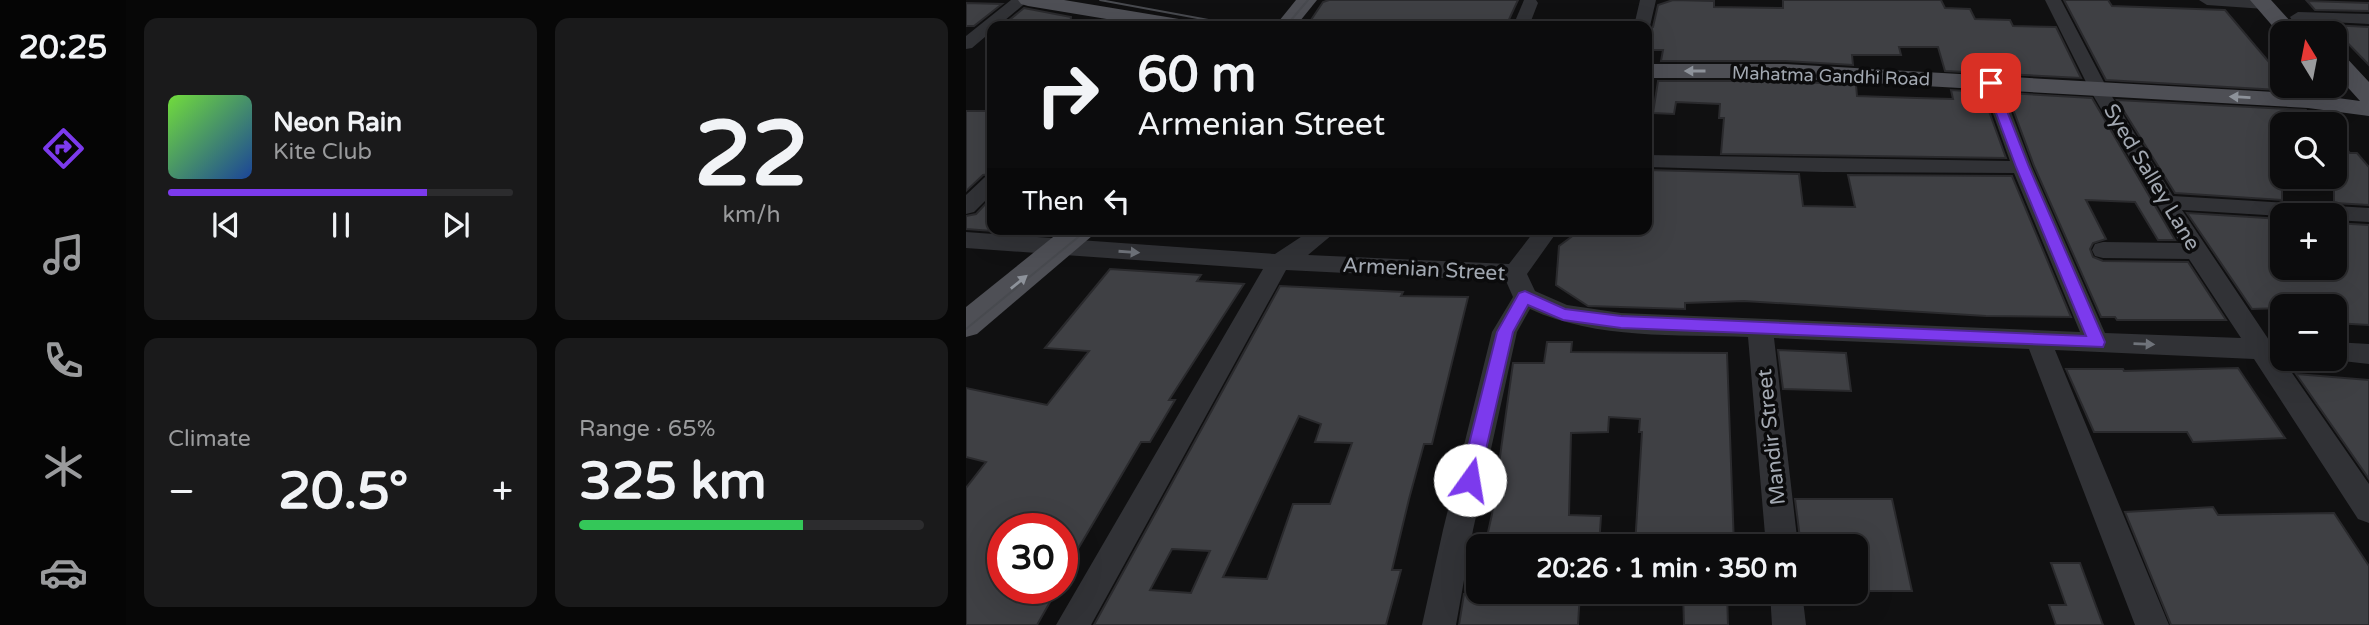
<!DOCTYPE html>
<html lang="en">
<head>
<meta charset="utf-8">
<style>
	:root { --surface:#0c0c0d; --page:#1a1a1b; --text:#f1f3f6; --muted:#9a9b9d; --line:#2c2c2e; --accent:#7c3aed }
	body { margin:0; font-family:"Varela Round",sans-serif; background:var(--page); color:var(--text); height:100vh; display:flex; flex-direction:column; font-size:26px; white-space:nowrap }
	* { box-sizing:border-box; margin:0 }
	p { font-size:23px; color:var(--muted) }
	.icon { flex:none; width:38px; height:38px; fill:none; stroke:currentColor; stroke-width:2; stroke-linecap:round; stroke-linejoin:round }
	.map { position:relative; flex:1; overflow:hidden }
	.drawer { display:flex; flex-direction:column; gap:18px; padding:18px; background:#070707; width:840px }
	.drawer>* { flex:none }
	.banner { position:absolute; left:21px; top:21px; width:665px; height:214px; border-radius:14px; box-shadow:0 7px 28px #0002,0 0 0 2px var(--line); background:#0c0c0d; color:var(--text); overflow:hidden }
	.needle { width:46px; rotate:350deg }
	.tools { position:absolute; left:1304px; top:21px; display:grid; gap:14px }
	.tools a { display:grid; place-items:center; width:77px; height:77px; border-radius:14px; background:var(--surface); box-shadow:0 7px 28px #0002,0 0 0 2px var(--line); font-size:35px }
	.speed { position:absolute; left:21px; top:513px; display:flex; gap:14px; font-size:35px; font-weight:700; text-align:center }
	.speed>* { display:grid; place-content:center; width:91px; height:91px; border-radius:50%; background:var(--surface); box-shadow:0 7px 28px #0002,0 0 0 2px var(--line); line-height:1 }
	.speed .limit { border:10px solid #d22; background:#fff; color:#111 }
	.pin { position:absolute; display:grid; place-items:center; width:60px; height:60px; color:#fff; margin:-30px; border-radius:14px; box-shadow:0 4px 10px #0006 }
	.me { position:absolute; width:77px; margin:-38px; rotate:13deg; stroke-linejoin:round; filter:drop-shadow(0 0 5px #0008) }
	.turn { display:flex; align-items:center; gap:24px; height:147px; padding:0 35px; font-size:32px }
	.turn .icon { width:91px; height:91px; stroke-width:2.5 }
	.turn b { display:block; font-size:49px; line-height:60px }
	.then { display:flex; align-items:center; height:66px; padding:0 35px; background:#0003; gap:14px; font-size:26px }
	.big { font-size:52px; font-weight:700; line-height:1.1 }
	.drawer .widget { flex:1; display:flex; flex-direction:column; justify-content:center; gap:10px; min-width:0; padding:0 24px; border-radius:14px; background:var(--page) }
	.drawer .dial { align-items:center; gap:0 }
	.dial b { font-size:91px; line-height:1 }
	.song { display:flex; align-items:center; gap:21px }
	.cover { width:84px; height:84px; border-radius:10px; background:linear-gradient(135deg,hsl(100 70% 55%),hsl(220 70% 35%)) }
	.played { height:7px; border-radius:4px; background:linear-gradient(90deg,var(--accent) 75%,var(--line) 75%) }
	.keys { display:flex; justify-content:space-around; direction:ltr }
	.heat { display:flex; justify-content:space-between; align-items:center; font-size:38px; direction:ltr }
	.charge { height:10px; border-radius:5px; background:linear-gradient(90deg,#34c759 65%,var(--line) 0) }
	.drawer .tiles { flex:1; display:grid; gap:18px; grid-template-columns:repeat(2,1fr) }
	.trip { position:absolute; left:500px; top:534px; width:402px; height:70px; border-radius:14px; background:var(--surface); box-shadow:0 7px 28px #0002,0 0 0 2px var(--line); font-weight:700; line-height:70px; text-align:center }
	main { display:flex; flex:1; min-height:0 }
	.tab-bar { display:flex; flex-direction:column; width:126px; justify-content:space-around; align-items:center; background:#050505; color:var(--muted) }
	.tab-bar .icon { width:49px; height:49px }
	.tab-bar .selected { color:var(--accent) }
	.tab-bar b { font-size:32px; color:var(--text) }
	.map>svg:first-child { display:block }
	.building { fill:#3f4044; stroke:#2a2a2d; stroke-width:2; fill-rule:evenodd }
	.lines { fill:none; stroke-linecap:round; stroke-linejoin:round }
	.minor { fill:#313236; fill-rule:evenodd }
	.major { fill:#4e4f55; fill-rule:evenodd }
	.tram { stroke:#484a4f; stroke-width:2 }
	.oneway { fill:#8d929a }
	.oneway2 { fill:#6f737a }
	.route { fill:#7c3aed; stroke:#51269a; stroke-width:2 }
	.labels { text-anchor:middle; stroke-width:7; stroke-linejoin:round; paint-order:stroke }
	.far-street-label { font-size:18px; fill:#a2a8b1; stroke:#0b0b0c }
	.street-label { font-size:21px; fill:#a2a8b1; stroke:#0b0b0c }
</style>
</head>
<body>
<main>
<nav class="tab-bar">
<b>20:25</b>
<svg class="icon selected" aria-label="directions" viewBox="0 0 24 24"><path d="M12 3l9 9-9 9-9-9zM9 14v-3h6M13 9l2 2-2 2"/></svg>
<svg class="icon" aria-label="music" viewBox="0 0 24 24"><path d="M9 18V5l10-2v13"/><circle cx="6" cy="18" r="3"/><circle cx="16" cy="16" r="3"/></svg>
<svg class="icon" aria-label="phone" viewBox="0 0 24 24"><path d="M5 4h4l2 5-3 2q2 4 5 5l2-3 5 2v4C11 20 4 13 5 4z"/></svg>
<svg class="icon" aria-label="climate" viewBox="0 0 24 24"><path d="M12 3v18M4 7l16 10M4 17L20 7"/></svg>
<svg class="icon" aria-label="car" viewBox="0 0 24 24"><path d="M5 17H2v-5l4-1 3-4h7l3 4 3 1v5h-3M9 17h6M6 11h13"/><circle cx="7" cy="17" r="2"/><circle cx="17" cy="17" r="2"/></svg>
</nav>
<section class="drawer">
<div class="tiles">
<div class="widget">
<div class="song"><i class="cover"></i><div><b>Neon Rain</b><p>Kite Club</p></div></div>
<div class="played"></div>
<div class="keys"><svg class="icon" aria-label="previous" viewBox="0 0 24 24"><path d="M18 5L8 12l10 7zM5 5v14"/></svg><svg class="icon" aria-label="pause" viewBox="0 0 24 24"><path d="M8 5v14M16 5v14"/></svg><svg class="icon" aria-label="next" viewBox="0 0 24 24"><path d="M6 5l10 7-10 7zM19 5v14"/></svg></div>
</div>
<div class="widget dial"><b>22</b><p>km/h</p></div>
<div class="widget"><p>Climate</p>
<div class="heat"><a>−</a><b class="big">20.5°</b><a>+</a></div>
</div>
<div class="widget"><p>Range · 65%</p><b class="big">325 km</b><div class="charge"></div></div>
</div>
</section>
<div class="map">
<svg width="1403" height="625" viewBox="0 0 1403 625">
	<rect width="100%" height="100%" fill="#101011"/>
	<g class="building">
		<path d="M363,0H552L540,26H341L357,2Z"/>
		<path d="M707,0L748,1V7L817,8V0H975L979,8L1004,9L1009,19L1044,20L1047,26L1090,27L1115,78L979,71L972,47H933L935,55H886L887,65L819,61H695L697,50H681V32L687,27L692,5Z"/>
		<path d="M1098,0H1142L1146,6L1259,10L1308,68H1316V86H1328L1330,91L1140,80Z"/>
		<path d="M1341,1L1403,3V11L1349,10Z"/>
		<path d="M0,3L36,4L8,26H0Z"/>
		<path d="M58,8L105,17L104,26H36Z"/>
		<path d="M1364,25L1403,27V65Z"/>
		<path d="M692,81H819L890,85L891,96L951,98L987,99L985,90L1016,92L1040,158L755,154L758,118H753L754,104L710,102L708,114L687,113Z"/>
		<path d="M1041,93L1126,98L1209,240H1192L1169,202L1120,200L1140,239L1127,243L1124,249L1127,257L1137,261L1222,262L1260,320H1151L1149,317H1135L1068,166Z"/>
		<path d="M1151,100L1340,110L1347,124H1316V200L1209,193Z"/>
		<path d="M0,111H26V174L17,175L0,191Z"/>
		<path d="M1368,133L1384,153H1391L1403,167V205L1368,203Z"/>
		<path d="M681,170L833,174L837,206L889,207L882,175L1046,176L1105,317L1020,316L778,301L719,303V309L622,306L590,285L593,246L616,229H681Z"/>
		<path d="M26,197V231L0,229V216L10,214Z"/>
		<path d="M1221,213L1316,219V268H1368V223L1403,225V325L1368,323V306L1286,309Z"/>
		<path d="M144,269L235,275L231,281L278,284L203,400H209L184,442H175L96,576V528H37V588H92L71,625H0V488L20,462L0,457V388L81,405L123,351L79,348Z"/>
		<path d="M314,286L437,292L435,296L502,297L466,444H458L443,499L426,570H435L420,625H128ZM333,416L355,424L349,442L386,443L364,504H327L301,579L257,577ZM206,549L244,551L225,593L184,590Z"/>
		<path d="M581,342H606L605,352L761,353L768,546H669L676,432H673L674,419L643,417L642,432L605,433L603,515L635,516L633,546H519L526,514L547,363H578Z"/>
		<path d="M812,350L880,353L885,391L817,389Z"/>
		<path d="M1272,368L1319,438L1227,442L1221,432H1128L1100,369H1157L1158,371Z"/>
		<path d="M1330,374L1403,380V479Z"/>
		<path d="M829,499H926L946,591H891V546H835Z"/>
		<path d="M1247,507L1252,515L1368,513L1403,566V625H1205L1159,512Z"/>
		<path d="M1085,563H1114L1137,625H1090L1083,605H1100Z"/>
		<path d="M552,592H614L612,625H493L498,594Z"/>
		<path d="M717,592H761L762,625H718Z"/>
	</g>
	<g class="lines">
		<g class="minor">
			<path d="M45,0H63L32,26H26V31L6,48L0,49V36Z"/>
			<path d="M558,0H570L572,3L563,26H547Z"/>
			<path d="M674,0H690L684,26L681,30V26H668Z"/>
			<path d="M1079,0H1095L1142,90L1207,196L1403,208V222L1368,220V215L1316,216L1216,210L1303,340H1316V359H1320L1317,360L1403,484V523L1392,519L1288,359L1089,350L1203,625H1169L1063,349L808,338L832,546H800L782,337C711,334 631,340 564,309L551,332L507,530L490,625H456L477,530L526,332L547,297L540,281L320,270L125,625H90L297,269L0,248V232L309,254L347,229H373L342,255L543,264L570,229H593L561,274L569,291L601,305L655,313L1114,332L1048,173L857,172L681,167V155L1044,161L1016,83L1025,78L1034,83L1066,167L1139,333L1275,338L1223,259L1137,258L1129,256L1126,250L1129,244L1137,242L1214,243L1124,90Z"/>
			<path d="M1233,0H1302L1307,4L1299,9L1241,5Z"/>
			<path d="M1332,12L1403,14V24L1326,20L1324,17Z"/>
			<path d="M26,176V194L8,212L0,214V195L19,177Z"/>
			<path d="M1368,342L1403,344V364L1359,359H1368Z"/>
			<path d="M804,592H836L840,625H806Z"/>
		</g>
		<g class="major">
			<path d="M52,0H98L219,20L226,22L229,26H183L62,6L55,4Z"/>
			<path d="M330,0H351L330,26H309Z"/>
			<path d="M1284,0H1305L1335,33H1316V37Z"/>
			<path d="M1368,52L1376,53L1403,82V116L1342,108L819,78H681V64H819L1342,94L1394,101L1368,72Z"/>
			<path d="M97,229H130L126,236L11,334L0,337V307Z"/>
		</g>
		<g class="tram">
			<path d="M134,0L275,26"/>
			<path d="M268,22L295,26"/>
			<path d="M320,26L342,0"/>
			<path d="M0,329L122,229"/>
		</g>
	</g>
	<defs><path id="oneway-solid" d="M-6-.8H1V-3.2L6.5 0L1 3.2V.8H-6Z" transform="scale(1.75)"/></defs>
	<g class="oneway">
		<use href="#oneway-solid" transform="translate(729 71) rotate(-180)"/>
		<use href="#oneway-solid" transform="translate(1274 97) rotate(-177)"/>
		<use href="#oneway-solid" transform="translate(53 282) rotate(-39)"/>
	</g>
	<g class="oneway2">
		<use href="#oneway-solid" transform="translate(163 252) rotate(4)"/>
		<use href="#oneway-solid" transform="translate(1178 344) rotate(2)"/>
	</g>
	<path class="route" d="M1025,80L1030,83L1063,167L1139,342L1137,347L655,328L597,320L562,305L547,332L513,480L511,486L504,489L497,486L494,480L531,332L553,293L559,291L599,309L655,316L1120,336L1050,167L1019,83Z"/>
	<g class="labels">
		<g class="far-street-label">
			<text transform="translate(865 76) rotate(2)" y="6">Mahatma Gandhi Road</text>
		</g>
		<g class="street-label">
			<text transform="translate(1186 177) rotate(59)" y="7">Syed Salley Lane</text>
			<text transform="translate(458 269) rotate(3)" y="7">Armenian Street</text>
			<text transform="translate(805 437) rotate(-96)" y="7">Mandir Street</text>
		</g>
	</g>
</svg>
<div class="tools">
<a><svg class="needle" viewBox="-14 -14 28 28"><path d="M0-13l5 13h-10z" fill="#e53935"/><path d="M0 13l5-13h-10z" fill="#9a9b9d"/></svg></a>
<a><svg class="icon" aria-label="search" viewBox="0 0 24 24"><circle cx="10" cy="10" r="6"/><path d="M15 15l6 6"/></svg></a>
<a>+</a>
<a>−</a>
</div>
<div class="speed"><div class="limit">30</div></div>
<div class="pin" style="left:1025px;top:83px;background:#d93025"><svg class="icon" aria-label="arrive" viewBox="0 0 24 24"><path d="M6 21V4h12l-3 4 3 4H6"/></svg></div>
<svg class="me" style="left:504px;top:480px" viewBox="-20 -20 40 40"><circle r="19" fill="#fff"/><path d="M0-13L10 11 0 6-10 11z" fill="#7c3aed"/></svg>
<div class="trip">20:26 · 1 min · 350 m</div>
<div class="banner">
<div class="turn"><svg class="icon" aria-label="right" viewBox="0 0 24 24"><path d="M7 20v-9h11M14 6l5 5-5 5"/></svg><div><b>60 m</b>Armenian Street</div></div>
<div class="then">Then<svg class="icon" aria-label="left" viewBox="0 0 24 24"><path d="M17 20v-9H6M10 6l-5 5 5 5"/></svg></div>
</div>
</div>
</main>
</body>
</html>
